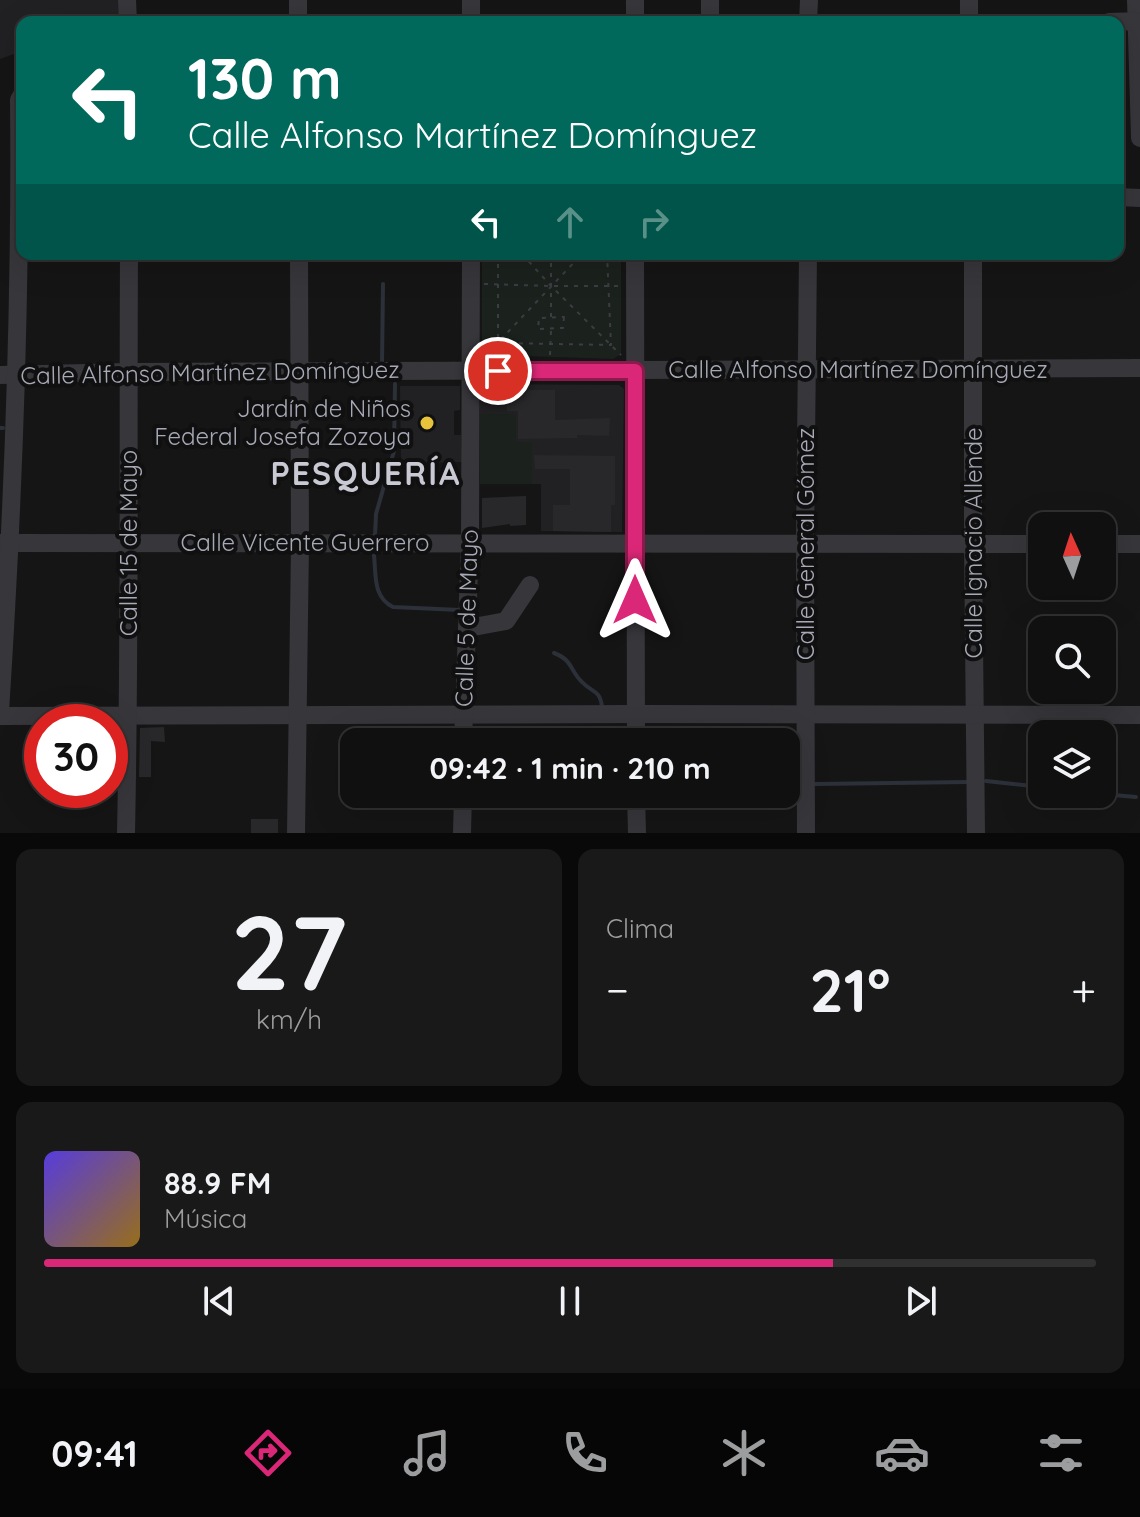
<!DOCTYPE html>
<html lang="es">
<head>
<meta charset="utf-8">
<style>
	:root { --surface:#101010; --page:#191919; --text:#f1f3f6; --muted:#9c9d9f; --line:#303030; --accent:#db2777 }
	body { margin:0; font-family:Quicksand,sans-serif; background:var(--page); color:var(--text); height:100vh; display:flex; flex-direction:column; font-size:30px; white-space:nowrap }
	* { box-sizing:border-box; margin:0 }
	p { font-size:26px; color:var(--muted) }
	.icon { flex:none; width:44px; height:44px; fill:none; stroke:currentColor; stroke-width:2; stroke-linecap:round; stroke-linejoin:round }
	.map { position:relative; height:833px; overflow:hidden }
	.sheet { display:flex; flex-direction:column; gap:16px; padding:16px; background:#090909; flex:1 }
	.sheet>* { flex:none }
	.banner { position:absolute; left:16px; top:16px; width:1108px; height:244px; border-radius:16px; box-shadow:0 8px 32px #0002,0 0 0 2px var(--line); background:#00695c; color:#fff; overflow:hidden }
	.needle { width:52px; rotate:357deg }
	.controls { position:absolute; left:1028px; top:512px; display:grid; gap:16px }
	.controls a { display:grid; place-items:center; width:88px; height:88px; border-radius:16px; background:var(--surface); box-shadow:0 8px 32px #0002,0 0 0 2px var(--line); font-size:40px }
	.speed { position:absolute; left:24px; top:704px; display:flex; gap:16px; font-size:40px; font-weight:700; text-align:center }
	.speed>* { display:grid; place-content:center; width:104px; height:104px; border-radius:50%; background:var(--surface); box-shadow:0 8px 32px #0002,0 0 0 2px var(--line); line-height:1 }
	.speed .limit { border:12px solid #d22; background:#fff; color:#111 }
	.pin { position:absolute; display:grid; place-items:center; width:68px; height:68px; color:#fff; margin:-34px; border:4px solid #fff; border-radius:50%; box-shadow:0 2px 8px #0007 }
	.me { position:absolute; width:88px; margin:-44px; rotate:0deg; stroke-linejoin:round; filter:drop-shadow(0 0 6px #0008) }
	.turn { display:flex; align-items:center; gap:28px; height:168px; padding:0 40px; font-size:36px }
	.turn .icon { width:104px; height:104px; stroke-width:2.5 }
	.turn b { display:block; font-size:56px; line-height:68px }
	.lanes { display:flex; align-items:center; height:76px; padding:0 40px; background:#0003; justify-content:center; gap:40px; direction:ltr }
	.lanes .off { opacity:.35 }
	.big { font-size:60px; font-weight:700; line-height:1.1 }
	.sheet .widget { flex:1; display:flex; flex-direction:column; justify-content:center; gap:12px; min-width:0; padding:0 28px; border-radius:16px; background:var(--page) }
	.sheet .dial { align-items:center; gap:0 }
	.dial b { font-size:104px; line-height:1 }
	.song { display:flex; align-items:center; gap:24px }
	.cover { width:96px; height:96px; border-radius:12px; background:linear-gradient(135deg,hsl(250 70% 55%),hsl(40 70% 35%)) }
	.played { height:8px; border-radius:4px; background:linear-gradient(90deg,var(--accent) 75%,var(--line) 75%) }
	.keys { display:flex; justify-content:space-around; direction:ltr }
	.heat { display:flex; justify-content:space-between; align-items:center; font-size:44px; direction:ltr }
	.sheet .tiles { flex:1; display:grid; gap:16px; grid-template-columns:1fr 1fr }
	.widget:last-child { grid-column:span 2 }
	.trip { position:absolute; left:340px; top:728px; width:460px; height:80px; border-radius:16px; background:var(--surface); box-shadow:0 8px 32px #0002,0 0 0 2px var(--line); font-weight:700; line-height:80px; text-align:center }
	.tabs { display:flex; height:128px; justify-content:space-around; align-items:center; background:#060606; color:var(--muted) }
	.tabs .icon { width:56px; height:56px }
	.tabs .active { color:var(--accent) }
	.tabs b { font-size:36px; color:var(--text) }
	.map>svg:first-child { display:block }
	.built { fill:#212123 }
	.green { fill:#1b211d }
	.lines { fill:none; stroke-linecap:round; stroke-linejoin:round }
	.stream { stroke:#2c3139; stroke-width:4 }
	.building { fill:#28282a }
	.path { stroke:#3c3d42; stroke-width:2; stroke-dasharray:4 6; stroke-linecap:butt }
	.minor { stroke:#36363b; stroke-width:18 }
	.route-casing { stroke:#8e194d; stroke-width:20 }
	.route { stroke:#db2777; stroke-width:14 }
	.poi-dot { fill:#e7c33c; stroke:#101011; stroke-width:3 }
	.labels { text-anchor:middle; stroke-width:8; stroke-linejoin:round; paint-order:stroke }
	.street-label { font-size:24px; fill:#a7aab6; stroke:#101011 }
	.poi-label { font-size:24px; fill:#a7aab6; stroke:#101011; text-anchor:end }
	.district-label { font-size:32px; font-weight:bold; letter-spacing:2px; fill:#c8c9d2; stroke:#101011 }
</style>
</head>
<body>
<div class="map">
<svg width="1140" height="833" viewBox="0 0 1140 833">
	<rect width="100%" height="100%" fill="#151516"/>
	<g class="built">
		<path d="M0,0H124L125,22H22V51L0,59Z"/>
		<path d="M487,384L619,385L624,389L622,532L541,531V484H480V389Z"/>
		<path d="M400,386H460V410L454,411V435H461L462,462L401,463Z"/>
	</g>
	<g class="green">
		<path d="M482,254H621V354L613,359L493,355L485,351L482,342Z"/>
		<path d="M480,414H516V442L532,443V484H480Z"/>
	</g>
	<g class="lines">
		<g class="stream">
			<path d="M382,363L383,284"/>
			<path d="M0,428H3"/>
			<path d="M383,436H395"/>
			<path d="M375,536L376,514L394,451L395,384"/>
			<path d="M374,555C376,576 373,597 393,607L460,610"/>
			<path d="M554,653C573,660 570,671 582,682C592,693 600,689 602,707"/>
			<path d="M986,781L1042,787"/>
			<path d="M815,784L969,782"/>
			<path d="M786,785H796"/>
			<path d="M1102,794L1136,797"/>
		</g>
	</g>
	<g class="building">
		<path d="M505,390H555V420L610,418L609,436L577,435V438L518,439V411H507Z"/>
		<path d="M534,455L615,456V505H611V532L553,531V505H570V469H535Z"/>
		<path d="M526,496V525L510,526V524L482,528V498Z"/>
		<path d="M164,727L165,742L151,741V777H139L140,728Z"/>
		<rect x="251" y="819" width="27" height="14"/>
	</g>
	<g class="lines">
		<g class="path">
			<path d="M498,254V343L611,345L607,254"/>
			<path d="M522,254L551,286L621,355"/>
			<path d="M484,284L551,286H618"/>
			<path d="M551,317V254"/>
			<path d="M564,317L563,328L538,329L539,318Z"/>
			<path d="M487,354L582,254"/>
			<path d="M550,355L551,330"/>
		</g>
		<g class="minor">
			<path d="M127,0L128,22"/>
			<path d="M471,0V22"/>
			<path d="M710,0V22"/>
			<path d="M1136,0L1140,138"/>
			<path d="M298,22V0"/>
			<path d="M635,22V0"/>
			<path d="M808,22L809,0"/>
			<path d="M969,22V0"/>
			<path d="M1109,22L1140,21"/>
			<path d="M1118,197L1140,198"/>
			<path d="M635,254L636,742"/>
			<path d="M973,254V544L976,833"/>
			<path d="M0,375L128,372L1140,368"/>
			<path d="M0,543L1042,544"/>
			<path d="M1102,544H1140"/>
			<path d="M468,628L506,621L530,585"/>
			<path d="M0,712C13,508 21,304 19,100L22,95"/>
			<path d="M0,716L636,714L1140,715"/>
			<path d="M463,742L470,542L471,254"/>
			<path d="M636,794L637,833"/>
			<path d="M126,833C130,640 128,447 129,254"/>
			<path d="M296,833L300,545L299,254"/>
			<path d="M462,833L463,794"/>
			<path d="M806,833L805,544L808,254"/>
		</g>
	</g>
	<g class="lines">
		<defs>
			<path id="route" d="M498,371H635V600"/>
		</defs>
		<use href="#route" class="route-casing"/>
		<use href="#route" class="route"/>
	</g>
	<circle class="poi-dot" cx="427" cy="423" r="8"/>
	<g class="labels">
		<g class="street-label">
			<text x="858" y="378">Calle Alfonso Martínez Domínguez</text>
			<text transform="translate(210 373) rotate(-1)" y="8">Calle Alfonso Martínez Domínguez</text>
			<text transform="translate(129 543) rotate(-90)" y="8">Calle 15 de Mayo</text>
			<text x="305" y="551">Calle Vicente Guerrero</text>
			<text transform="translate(974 543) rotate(-90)" y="8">Calle Ignacio Allende</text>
			<text transform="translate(806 544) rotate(-90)" y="8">Calle General Gómez</text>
			<text transform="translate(467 618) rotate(-88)" y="8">Calle 5 de Mayo</text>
		</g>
		<g class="poi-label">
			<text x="411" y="417">Jardín de Niños<tspan x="411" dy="28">Federal Josefa Zozoya</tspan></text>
		</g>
		<g class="district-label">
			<text x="366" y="485">PESQUERÍA</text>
		</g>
	</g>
</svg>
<div class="controls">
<a><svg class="needle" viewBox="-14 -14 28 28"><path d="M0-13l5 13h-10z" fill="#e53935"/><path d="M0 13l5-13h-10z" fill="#9c9d9f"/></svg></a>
<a><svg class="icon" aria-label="search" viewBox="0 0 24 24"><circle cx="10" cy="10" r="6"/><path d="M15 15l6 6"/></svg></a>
<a><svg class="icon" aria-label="layers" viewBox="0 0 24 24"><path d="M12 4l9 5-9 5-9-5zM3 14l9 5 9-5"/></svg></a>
</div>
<div class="speed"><div class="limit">30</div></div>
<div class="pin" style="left:498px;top:371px;background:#d93025"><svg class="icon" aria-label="arrive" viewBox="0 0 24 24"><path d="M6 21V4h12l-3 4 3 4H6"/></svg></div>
<svg class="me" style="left:635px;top:600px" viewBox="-20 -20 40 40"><path d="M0-17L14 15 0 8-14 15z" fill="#db2777" stroke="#fff" stroke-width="4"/></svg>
<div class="trip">09:42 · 1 min · 210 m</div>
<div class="banner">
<div class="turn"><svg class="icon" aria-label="left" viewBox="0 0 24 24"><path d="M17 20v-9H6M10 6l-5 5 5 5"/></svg><div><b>130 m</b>Calle Alfonso Martínez Domínguez</div></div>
<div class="lanes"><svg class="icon" aria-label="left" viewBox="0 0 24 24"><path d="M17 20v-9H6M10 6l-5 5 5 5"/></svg><svg class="icon off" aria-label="ahead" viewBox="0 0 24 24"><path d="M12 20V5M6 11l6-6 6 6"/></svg><svg class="icon off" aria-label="right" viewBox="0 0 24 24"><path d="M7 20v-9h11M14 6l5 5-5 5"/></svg></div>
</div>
</div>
<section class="sheet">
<div class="tiles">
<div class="widget dial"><b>27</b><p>km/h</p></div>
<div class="widget"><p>Clima</p>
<div class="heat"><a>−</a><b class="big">21°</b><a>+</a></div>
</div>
<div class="widget">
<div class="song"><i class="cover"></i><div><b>88.9 FM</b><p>Música</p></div></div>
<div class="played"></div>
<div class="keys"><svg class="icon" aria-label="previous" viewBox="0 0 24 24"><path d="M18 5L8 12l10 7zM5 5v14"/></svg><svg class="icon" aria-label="pause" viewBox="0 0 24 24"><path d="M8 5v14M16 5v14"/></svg><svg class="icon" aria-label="next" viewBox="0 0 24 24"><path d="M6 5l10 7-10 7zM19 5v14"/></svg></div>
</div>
</div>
</section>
<nav class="tabs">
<b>09:41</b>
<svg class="icon active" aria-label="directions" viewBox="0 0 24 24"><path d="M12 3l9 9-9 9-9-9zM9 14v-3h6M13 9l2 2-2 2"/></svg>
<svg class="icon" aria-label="music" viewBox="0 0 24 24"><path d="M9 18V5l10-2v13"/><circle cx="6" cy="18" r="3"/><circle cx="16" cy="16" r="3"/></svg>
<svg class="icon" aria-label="phone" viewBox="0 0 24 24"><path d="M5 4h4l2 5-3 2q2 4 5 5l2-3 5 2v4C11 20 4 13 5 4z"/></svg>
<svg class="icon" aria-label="climate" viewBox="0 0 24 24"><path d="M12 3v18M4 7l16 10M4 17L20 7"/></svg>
<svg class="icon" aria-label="car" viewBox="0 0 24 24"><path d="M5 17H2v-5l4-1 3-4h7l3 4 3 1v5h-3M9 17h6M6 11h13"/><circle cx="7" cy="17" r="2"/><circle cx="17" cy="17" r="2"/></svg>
<svg class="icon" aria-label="filters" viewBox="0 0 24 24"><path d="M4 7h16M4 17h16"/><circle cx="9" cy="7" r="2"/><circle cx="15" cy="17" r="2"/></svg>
</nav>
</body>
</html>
